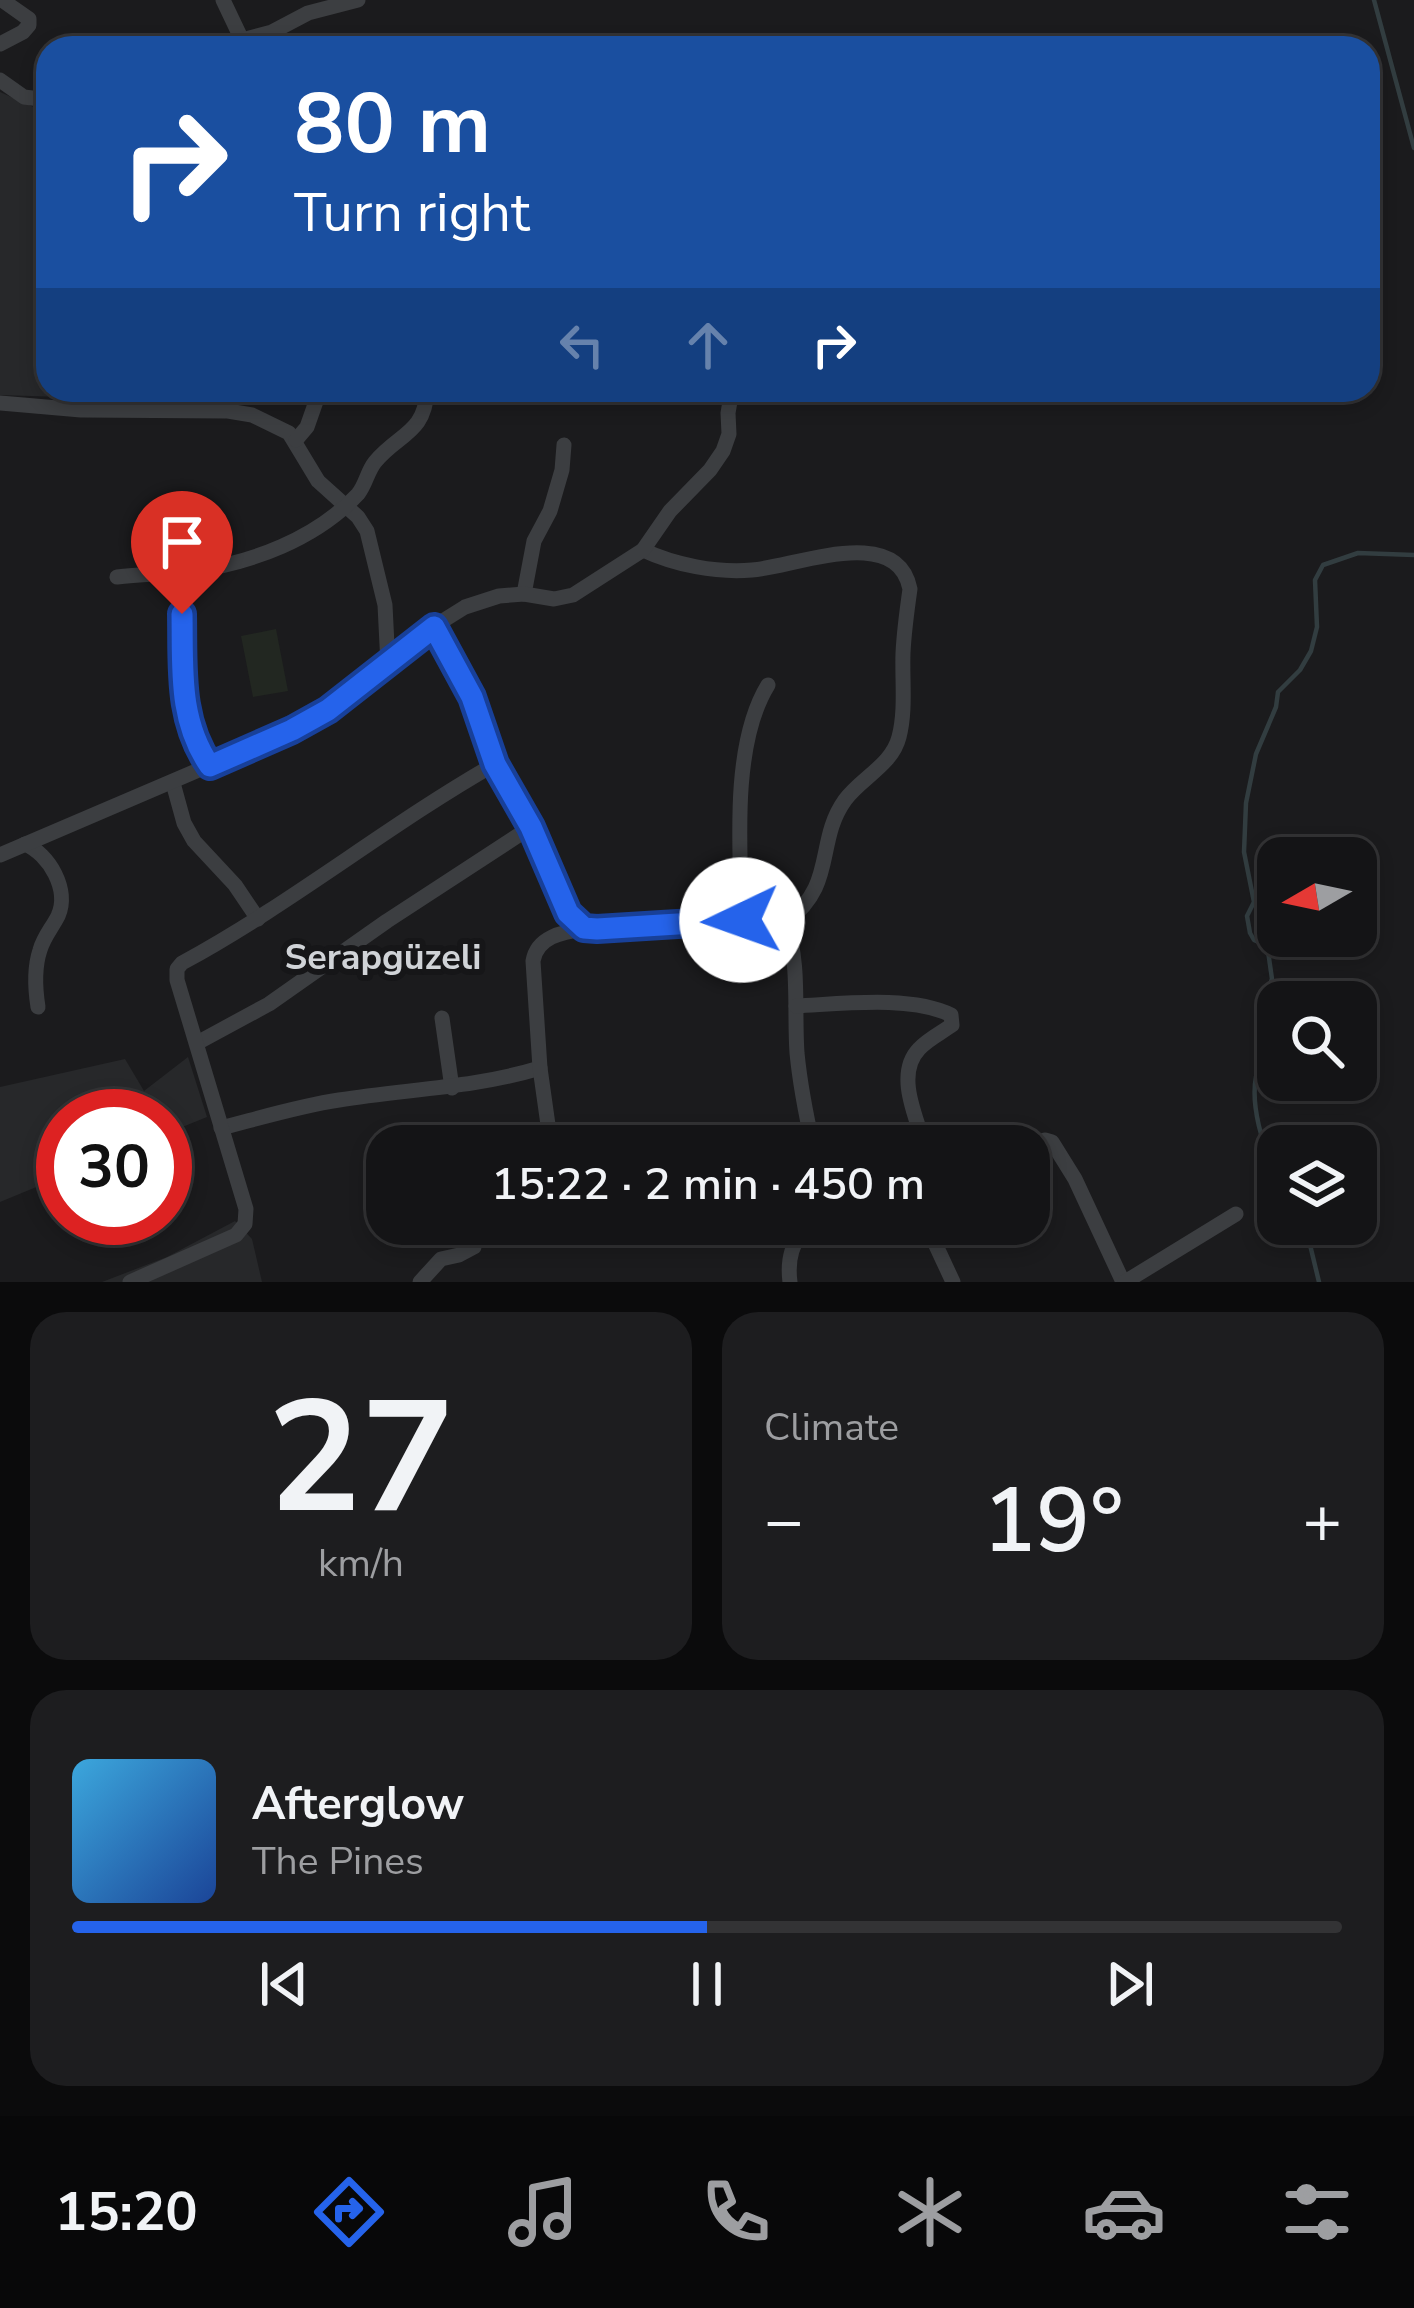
<!DOCTYPE html>
<html lang="en">
<head>
<meta charset="utf-8">
<style>
	:root { --surface:#141416; --page:#1d1d1f; --text:#f1f3f6; --muted:#9d9ea1; --line:#333335; --accent:#2563eb }
	body { margin:0; font-family:"Nunito Sans",sans-serif; background:var(--page); color:var(--text); height:100vh; display:flex; flex-direction:column; font-size:45px; white-space:nowrap }
	* { box-sizing:border-box; margin:0 }
	p { font-size:39px; color:var(--muted) }
	.icon { flex:none; width:66px; height:66px; fill:none; stroke:currentColor; stroke-width:2; stroke-linecap:round; stroke-linejoin:round }
	.map { position:relative; height:1282px; overflow:hidden }
	.panel { display:flex; flex-direction:column; gap:30px; padding:30px; background:#0b0b0c; flex:1 }
	.panel>* { flex:none }
	.banner { position:absolute; left:36px; top:36px; width:1344px; height:366px; border-radius:36px; box-shadow:0 6px 18px #0003,0 0 0 3px var(--line); background:#1a4fa0; color:#fff; overflow:hidden }
	.needle { width:78px; rotate:261deg }
	.tools { position:absolute; left:1257px; top:837px; display:grid; gap:24px }
	.tools a { display:grid; place-items:center; width:120px; height:120px; border-radius:24px; background:var(--surface); box-shadow:0 6px 18px #0003,0 0 0 3px var(--line); font-size:60px }
	.speed { position:absolute; left:36px; top:1089px; display:flex; gap:24px; font-size:60px; font-weight:700; text-align:center }
	.speed>* { display:grid; place-content:center; width:156px; height:156px; border-radius:50%; background:var(--surface); box-shadow:0 6px 18px #0003,0 0 0 3px var(--line); line-height:1 }
	.speed .limit { border:18px solid #d22; background:#fff; color:#111 }
	.pin { position:absolute; display:grid; place-items:center; width:102px; height:102px; color:#fff; margin:-123px -51px; border-radius:50% 50% 50% 0; rotate:-45deg; box-shadow:0 0 12px #0007 }
	.pin .icon { rotate:45deg }
	.me { position:absolute; width:132px; margin:-66px; rotate:267deg; stroke-linejoin:round; filter:drop-shadow(0 0 9px #0008) }
	.turn { display:flex; align-items:center; gap:42px; height:252px; padding:0 60px; font-size:54px }
	.turn .icon { width:156px; height:156px; stroke-width:2.5 }
	.turn b { display:block; font-size:84px; line-height:102px }
	.lanes { display:flex; align-items:center; height:114px; padding:0 60px; background:#0003; justify-content:center; gap:60px; direction:ltr }
	.lanes .off { opacity:.35 }
	.big { font-size:90px; font-weight:600; line-height:1.1 }
	.panel .tile { flex:1; display:flex; flex-direction:column; justify-content:center; gap:18px; min-width:0; padding:0 42px; border-radius:36px; background:var(--page) }
	.panel .dial { align-items:center; gap:0 }
	.dial b { font-size:156px; line-height:1 }
	.song { display:flex; align-items:center; gap:36px }
	.cover { width:144px; height:144px; border-radius:18px; background:linear-gradient(135deg,hsl(200 70% 55%),hsl(220 70% 35%)) }
	.played { height:12px; border-radius:6px; background:linear-gradient(90deg,var(--accent) 50%,var(--line) 50%) }
	.keys { display:flex; justify-content:space-around; direction:ltr }
	.heat { display:flex; justify-content:space-between; align-items:center; font-size:66px; direction:ltr }
	.panel .tiles { flex:1; display:grid; gap:30px; grid-template-columns:1fr 1fr }
	.tile:last-child { grid-column:span 2 }
	.trip { position:absolute; left:366px; top:1125px; width:684px; height:120px; border-radius:36px; background:var(--surface); box-shadow:0 6px 18px #0003,0 0 0 3px var(--line); font-weight:600; line-height:120px; text-align:center }
	.dock { display:flex; height:192px; justify-content:space-around; align-items:center; background:#080809; color:var(--muted) }
	.dock .icon { width:84px; height:84px }
	.dock .selected { color:var(--accent) }
	.dock b { font-size:54px; color:var(--text) }
	.map>svg:first-child { display:block }
	.built { fill:#27282a }
	.green { fill:#222721 }
	.lines { fill:none; stroke-linecap:round; stroke-linejoin:round }
	.stream { stroke:#323d40; stroke-width:4.5 }
	.minor { stroke:#3c3e41; stroke-width:15 }
	.route-casing { stroke:#184099; stroke-width:30 }
	.route { stroke:#2563eb; stroke-width:21 }
	.labels { text-anchor:middle; stroke-width:12; stroke-linejoin:round; paint-order:stroke }
	.neighbourhood-label { font-size:36px; font-weight:bold; fill:#d0d3d7; stroke:#161618 }
</style>
</head>
<body>
<div class="map">
<svg width="1414" height="1282" viewBox="0 0 1414 1282">
	<rect width="100%" height="100%" fill="#1b1b1d"/>
	<g class="built">
		<path d="M0,92L38,109H48V390H123L122,399L0,395Z"/>
		<path d="M188,1057L207,1117L165,1134V1116H63V1176L0,1202V1087L125,1059L144,1091Z"/>
		<path d="M235,1221L252,1239L262,1282H102L167,1257Z"/>
	</g>
	<path class="green" d="M276,629L288,691L253,697L241,636Z"/>
	<g class="lines">
		<g class="stream">
			<path d="M1374,0L1414,148"/>
			<path d="M1278,1169C1261,1150 1251,1102 1256,1077C1258,1064 1267,1054 1268,1040C1268,1030 1261,1023 1258,1014L1272,979L1268,951L1263,944L1254,940L1250,933L1247,916L1254,902L1244,852L1246,803L1256,754L1276,707L1278,692L1300,670L1311,651L1317,627L1315,580L1323,565L1358,553L1414,555"/>
			<path d="M1305,1224L1319,1282"/>
		</g>
		<g class="minor">
			<path d="M223,0L242,40"/>
			<path d="M0,44L23,32L29,25V19L2,0"/>
			<path d="M227,48L242,40L272,32L308,13L358,0"/>
			<path d="M0,80L24,97L48,100"/>
			<path d="M0,403L81,410L228,411L252,415L289,433L318,481L358,517L367,531L385,605L388,665"/>
			<path d="M296,440L307,427L320,390"/>
			<path d="M643,550C675,565 716,573 752,570C794,567 897,523 910,589C907,610 904,632 903,653C902,681 906,710 899,737C892,765 861,778 845,800C815,842 837,885 786,922"/>
			<path d="M191,571C178,599 179,692 188,723C192,740 200,753 210,766"/>
			<path d="M117,577C142,574 167,574 192,571C252,563 316,539 358,494C366,484 367,472 375,462C399,433 425,434 427,390"/>
			<path d="M524,594L534,541L550,511L562,470L564,445"/>
			<path d="M433,627L472,697L481,729L495,764L531,827L568,913L584,929H597L776,919L786,922C800,964 794,1010 797,1053C800,1084 806,1115 813,1146"/>
			<path d="M173,783L184,823L194,841L235,885L258,919"/>
			<path d="M25,844C49,854 70,890 58,916C52,928 44,936 40,950C34,968 35,988 38,1007"/>
			<path d="M0,855L292,730L328,710L433,627L465,607L499,596L524,594L554,599L573,595L643,550L670,511L710,470L723,451L729,434L728,413L732,390"/>
			<path d="M742,920C740,851 731,745 768,685"/>
			<path d="M796,1006C840,1004 911,995 951,1015L952,1025C941,1033 928,1039 919,1049C895,1074 916,1117 925,1146"/>
			<path d="M442,1018L452,1088"/>
			<path d="M197,1043L269,1004L387,921L531,827"/>
			<path d="M221,1128C260,1118 299,1106 339,1100C407,1089 474,1088 540,1068"/>
			<path d="M551,1146L540,1068L533,961C537,937 562,932 584,929"/>
			<path d="M1023,1146L1045,1140L1052,1142L1075,1179L1123,1282"/>
			<path d="M926,1224L953,1282"/>
			<path d="M130,1282L236,1235L245,1224L246,1209L177,980V969L182,963C291,904 388,825 495,764"/>
			<path d="M420,1282L441,1259L459,1255L474,1247L475,1224"/>
			<path d="M790,1282C787,1259 792,1242 808,1224"/>
			<path d="M1125,1282L1236,1214"/>
		</g>
	</g>
	<g class="lines">
		<defs>
			<path id="route" d="M182,614C183,668 178,720 210,766L292,730L328,710L434,627L472,697L495,764L531,827L568,913L584,928L597,929L742,920"/>
		</defs>
		<use href="#route" class="route-casing"/>
		<use href="#route" class="route"/>
	</g>
	<g class="labels">
		<g class="neighbourhood-label">
			<text x="383" y="969">Serapgüzeli</text>
		</g>
	</g>
</svg>
<div class="tools">
<a><svg class="needle" viewBox="-14 -14 28 28"><path d="M0-13l5 13h-10z" fill="#e53935"/><path d="M0 13l5-13h-10z" fill="#9d9ea1"/></svg></a>
<a><svg class="icon" aria-label="search" viewBox="0 0 24 24"><circle cx="10" cy="10" r="6"/><path d="M15 15l6 6"/></svg></a>
<a><svg class="icon" aria-label="layers" viewBox="0 0 24 24"><path d="M12 4l9 5-9 5-9-5zM3 14l9 5 9-5"/></svg></a>
</div>
<div class="speed"><div class="limit">30</div></div>
<div class="pin" style="left:182px;top:614px;background:#d93025"><svg class="icon" aria-label="arrive" viewBox="0 0 24 24"><path d="M6 21V4h12l-3 4 3 4H6"/></svg></div>
<svg class="me" style="left:742px;top:920px" viewBox="-20 -20 40 40"><circle r="19" fill="#fff"/><path d="M0-13L10 11 0 6-10 11z" fill="#2563eb"/></svg>
<div class="trip">15:22 · 2 min · 450 m</div>
<div class="banner">
<div class="turn"><svg class="icon" aria-label="right" viewBox="0 0 24 24"><path d="M7 20v-9h11M14 6l5 5-5 5"/></svg><div><b>80 m</b>Turn right</div></div>
<div class="lanes"><svg class="icon off" aria-label="left" viewBox="0 0 24 24"><path d="M17 20v-9H6M10 6l-5 5 5 5"/></svg><svg class="icon off" aria-label="ahead" viewBox="0 0 24 24"><path d="M12 20V5M6 11l6-6 6 6"/></svg><svg class="icon" aria-label="right" viewBox="0 0 24 24"><path d="M7 20v-9h11M14 6l5 5-5 5"/></svg></div>
</div>
</div>
<section class="panel">
<div class="tiles">
<div class="tile dial"><b>27</b><p>km/h</p></div>
<div class="tile"><p>Climate</p>
<div class="heat"><a>−</a><b class="big">19°</b><a>+</a></div>
</div>
<div class="tile">
<div class="song"><i class="cover"></i><div><b>Afterglow</b><p>The Pines</p></div></div>
<div class="played"></div>
<div class="keys"><svg class="icon" aria-label="previous" viewBox="0 0 24 24"><path d="M18 5L8 12l10 7zM5 5v14"/></svg><svg class="icon" aria-label="pause" viewBox="0 0 24 24"><path d="M8 5v14M16 5v14"/></svg><svg class="icon" aria-label="next" viewBox="0 0 24 24"><path d="M6 5l10 7-10 7zM19 5v14"/></svg></div>
</div>
</div>
</section>
<nav class="dock">
<b>15:20</b>
<svg class="icon selected" aria-label="directions" viewBox="0 0 24 24"><path d="M12 3l9 9-9 9-9-9zM9 14v-3h6M13 9l2 2-2 2"/></svg>
<svg class="icon" aria-label="music" viewBox="0 0 24 24"><path d="M9 18V5l10-2v13"/><circle cx="6" cy="18" r="3"/><circle cx="16" cy="16" r="3"/></svg>
<svg class="icon" aria-label="phone" viewBox="0 0 24 24"><path d="M5 4h4l2 5-3 2q2 4 5 5l2-3 5 2v4C11 20 4 13 5 4z"/></svg>
<svg class="icon" aria-label="climate" viewBox="0 0 24 24"><path d="M12 3v18M4 7l16 10M4 17L20 7"/></svg>
<svg class="icon" aria-label="car" viewBox="0 0 24 24"><path d="M5 17H2v-5l4-1 3-4h7l3 4 3 1v5h-3M9 17h6M6 11h13"/><circle cx="7" cy="17" r="2"/><circle cx="17" cy="17" r="2"/></svg>
<svg class="icon" aria-label="filters" viewBox="0 0 24 24"><path d="M4 7h16M4 17h16"/><circle cx="9" cy="7" r="2"/><circle cx="15" cy="17" r="2"/></svg>
</nav>
</body>
</html>
